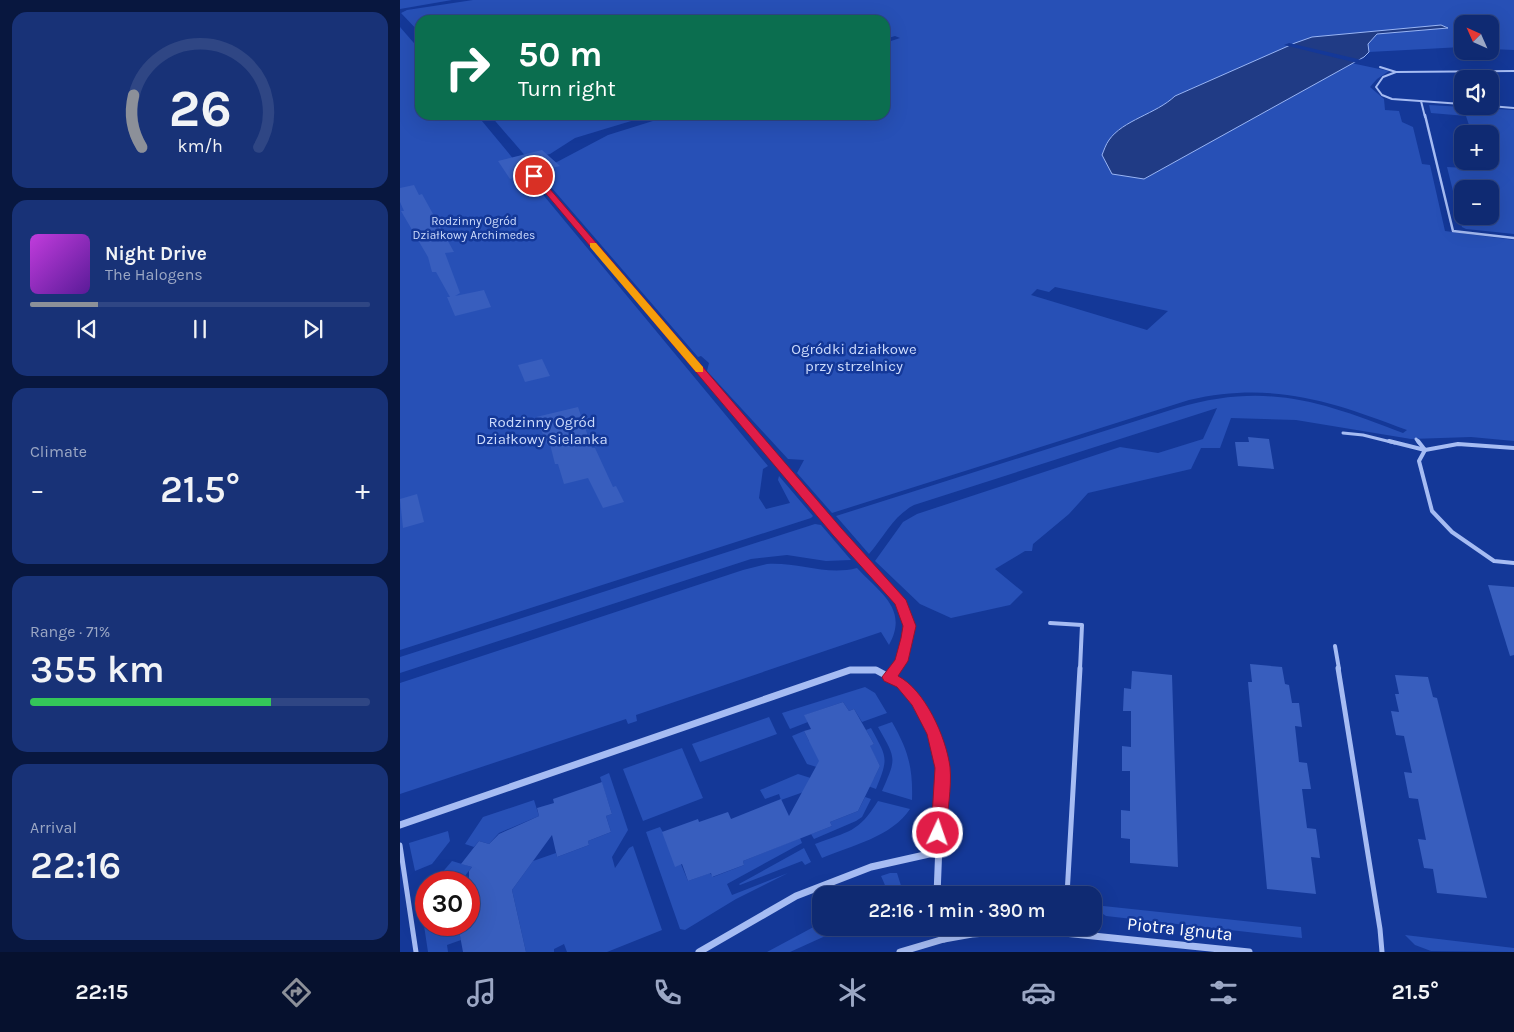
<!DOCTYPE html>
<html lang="en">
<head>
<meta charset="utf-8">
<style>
	:root { --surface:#0f2a72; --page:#183277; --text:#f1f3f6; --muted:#9ba7c4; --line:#2f4684; --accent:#8c9099 }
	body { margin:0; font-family:Karla,sans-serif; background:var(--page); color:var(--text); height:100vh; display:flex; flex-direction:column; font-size:19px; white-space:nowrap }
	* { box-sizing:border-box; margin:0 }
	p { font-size:16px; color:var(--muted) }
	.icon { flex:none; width:28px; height:28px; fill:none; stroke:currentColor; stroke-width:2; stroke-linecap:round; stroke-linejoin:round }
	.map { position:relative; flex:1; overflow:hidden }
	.drawer { display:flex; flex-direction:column; gap:12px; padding:12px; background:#08173f; width:400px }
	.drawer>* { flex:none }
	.hud { position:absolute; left:15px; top:15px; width:475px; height:105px; border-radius:15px; box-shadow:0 5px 20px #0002,0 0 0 1px var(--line); background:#0b6e4f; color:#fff; overflow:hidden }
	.needle { width:32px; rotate:315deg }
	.controls { position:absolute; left:1054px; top:15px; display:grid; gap:10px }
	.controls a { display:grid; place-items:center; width:45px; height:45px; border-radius:10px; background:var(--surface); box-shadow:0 5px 20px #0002,0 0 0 1px var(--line); font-size:25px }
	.speed { position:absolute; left:15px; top:871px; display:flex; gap:10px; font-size:25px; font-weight:700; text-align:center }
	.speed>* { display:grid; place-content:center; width:65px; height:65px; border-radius:50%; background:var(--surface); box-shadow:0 5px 20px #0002,0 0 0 1px var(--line); line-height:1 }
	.speed .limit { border:8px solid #d22; background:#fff; color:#111 }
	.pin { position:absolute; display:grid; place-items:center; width:42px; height:42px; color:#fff; margin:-21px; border:2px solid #fff; border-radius:50%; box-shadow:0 1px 5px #0007 }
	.me { position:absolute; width:55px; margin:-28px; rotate:3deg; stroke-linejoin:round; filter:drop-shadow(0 0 4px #0008) }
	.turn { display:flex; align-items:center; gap:18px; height:105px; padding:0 20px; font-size:22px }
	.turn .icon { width:65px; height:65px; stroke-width:2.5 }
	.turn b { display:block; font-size:35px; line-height:42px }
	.big { font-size:38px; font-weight:600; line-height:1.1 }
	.drawer .tile { flex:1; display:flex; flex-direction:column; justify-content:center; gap:8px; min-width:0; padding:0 18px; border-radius:15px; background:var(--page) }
	.drawer .dial { align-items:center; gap:0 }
	.dial svg { height:130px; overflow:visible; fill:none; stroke:var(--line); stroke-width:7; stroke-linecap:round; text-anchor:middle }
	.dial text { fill:var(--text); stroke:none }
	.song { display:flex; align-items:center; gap:15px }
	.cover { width:60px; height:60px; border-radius:8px; background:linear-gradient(135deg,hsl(290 70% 55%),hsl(270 70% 35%)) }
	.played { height:5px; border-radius:2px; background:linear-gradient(90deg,var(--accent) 20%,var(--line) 20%) }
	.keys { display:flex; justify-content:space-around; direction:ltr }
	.heat { display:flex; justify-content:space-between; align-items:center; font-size:28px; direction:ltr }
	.charge { height:8px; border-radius:4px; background:linear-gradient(90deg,#34c759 71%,var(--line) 0) }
	.trip { position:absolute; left:412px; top:886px; width:290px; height:50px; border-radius:15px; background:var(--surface); box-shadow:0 5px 20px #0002,0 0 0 1px var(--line); font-weight:600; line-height:50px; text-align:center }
	.dock { display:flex; height:80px; justify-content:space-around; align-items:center; background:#06112e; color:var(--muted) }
	.dock .icon { width:35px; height:35px }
	.dock .on { color:var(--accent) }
	.dock b { font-size:22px; color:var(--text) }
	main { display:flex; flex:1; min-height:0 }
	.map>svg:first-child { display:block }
	.green { fill:#2750b6; fill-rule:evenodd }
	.water { fill:#203b85; stroke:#99b5f5 }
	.pier { fill:#143898 }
	.building { fill:#385ebe }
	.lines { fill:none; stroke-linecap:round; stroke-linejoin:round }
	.service-far4 { stroke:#a6bcf3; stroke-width:2 }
	.service-far3 { stroke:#a6bcf3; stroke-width:2.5 }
	.service-far2 { stroke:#a6bcf3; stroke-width:3 }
	.service-far1 { stroke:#a6bcf3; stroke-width:4 }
	.service { stroke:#a6bcf3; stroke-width:5 }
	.minor { stroke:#a6bcf3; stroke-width:7 }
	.route { fill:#e11d48; stroke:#92132f }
	.slow { fill:#f59e0b }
	.labels { text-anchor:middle; stroke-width:5; stroke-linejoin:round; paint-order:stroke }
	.far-park-label { font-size:12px; fill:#cedcfd; stroke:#143898 }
	.park-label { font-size:15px; fill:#cedcfd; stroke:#143898 }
	.near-street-label { font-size:18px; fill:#fff; stroke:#143898 }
</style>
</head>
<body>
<main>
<section class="drawer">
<div class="tile dial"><svg viewBox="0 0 100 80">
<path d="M14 69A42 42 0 1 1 86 69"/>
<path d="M14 69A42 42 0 0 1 9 37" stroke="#8c9099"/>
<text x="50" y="56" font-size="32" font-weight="700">26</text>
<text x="50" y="72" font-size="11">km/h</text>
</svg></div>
<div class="tile">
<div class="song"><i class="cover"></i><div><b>Night Drive</b><p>The Halogens</p></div></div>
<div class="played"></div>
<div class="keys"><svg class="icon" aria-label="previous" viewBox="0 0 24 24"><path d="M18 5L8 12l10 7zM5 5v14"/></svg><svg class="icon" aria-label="pause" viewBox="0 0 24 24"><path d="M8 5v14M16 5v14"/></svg><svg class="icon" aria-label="next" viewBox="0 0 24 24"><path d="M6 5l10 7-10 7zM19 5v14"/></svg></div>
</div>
<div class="tile"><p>Climate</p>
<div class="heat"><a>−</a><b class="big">21.5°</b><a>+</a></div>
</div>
<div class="tile"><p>Range · 71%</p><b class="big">355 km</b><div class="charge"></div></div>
<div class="tile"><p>Arrival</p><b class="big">22:16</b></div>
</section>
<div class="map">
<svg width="1114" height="952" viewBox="0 0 1114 952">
	<rect width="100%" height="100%" fill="#143898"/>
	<g class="green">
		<path d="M0,0H52L0,9Z"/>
		<path d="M73,0H1114V50L1090,49V24H1062V47L969,52L968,44L977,34L1046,28L912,37L775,96L765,106L718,130L744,179L951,63L989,71L977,79L970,87L984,99L985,110L999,111L1002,122L1013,127L1022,164L1030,165L1045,231L1114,240V441L1071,437L1011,439L896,420L831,418L820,448H801L791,469L688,493L669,514L633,544L632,551H625L595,569L623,592L610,605L551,618L520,604L475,561L503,522L517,514L720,447L758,453L803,439L817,408L514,505C493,516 484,537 469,554L436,516L777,408C866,382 920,401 1003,433L1007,430C931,401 872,381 789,400L432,513L397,473L404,460L388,459L307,371L309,363L301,356L298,357L138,172L208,135L272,115H485V43L500,38L495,36L485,39V20H20V33L1,13L7,10ZM655,287L768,311L747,330L631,295L637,289L649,292Z"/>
		<path d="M0,27L20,50V115H77L368,466L363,469L359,498L366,509L390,503L378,480L379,476L413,516L411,518L0,650Z"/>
		<path d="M1029,105L1114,110V234L1066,229L1062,227L1047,167L1084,169L1081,161H1090V134H1072L1066,116L1031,113ZM1062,189H1090V216H1062Z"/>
		<path d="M90,115H251L175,138L150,154L128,159Z"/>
		<path d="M415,524L421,525L451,560L426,561L387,555L351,559L0,673V657Z"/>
		<path d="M367,564C398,562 427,576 457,568C480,593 509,609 489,645L481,632L236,715L237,721L228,724L226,719L208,725L0,794V683L343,570Z"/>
		<path d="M465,687L475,693L487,713L462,722L454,709L449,711L443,702L405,715L408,722L390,729L382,713Z"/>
		<path d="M369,717L377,734L300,762L292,744Z"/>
		<path d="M492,722C508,750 513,767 512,800L482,791C497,757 496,759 478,727Z"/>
		<path d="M471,728C487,758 489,757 476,789L465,785L474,778L480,766L469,746L474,744L466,730Z"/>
		<path d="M404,731L409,741L416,738L423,769L407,764L392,736Z"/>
		<path d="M282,748L303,798L243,821L223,769Z"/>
		<path d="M209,773L228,830L212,857L215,868L229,848L233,846L262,930L207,952H167L164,944L154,949V952H126L112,890L133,861L156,853L157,857L189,845L188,841L211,832L206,816L212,814L200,777Z"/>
		<path d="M398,774L417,780L412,789L381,800L379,794L365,799L360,790Z"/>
		<path d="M465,797L471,799L462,817L456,821L414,839L411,834L432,826L430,822L458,811Z"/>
		<path d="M134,800L139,816L99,833L89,844L79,841L74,847L65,844L83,817Z"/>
		<path d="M478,801L510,809C493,836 451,846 422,858L415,844C449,831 458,833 478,801Z"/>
		<path d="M260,827L281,864L288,881L310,873L313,877L344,865L343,861L400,838L402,843L327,884L332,895L388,873L336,899L285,930L280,929L246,832Z"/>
		<path d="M48,831L50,841L32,864L15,871L9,843Z"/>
		<path d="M404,848L411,862L405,865L402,861L340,885L339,884Z"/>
		<path d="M52,861L72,867L60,882H34Z"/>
		<path d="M490,873H497L504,895H483L488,892L481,876Z"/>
		<path d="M26,892V925H58L61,940L47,945L48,952H28L20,899Z"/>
		<path d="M694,905L901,927L902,938L706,916L697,910Z"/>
		<path d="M421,923V928H443L390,952H367Z"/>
		<path d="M1005,935L1114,948V952L1031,951L1015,945Z"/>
	</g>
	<path class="water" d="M1041,25L1048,28L977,34L968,44L969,52L964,57L744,179L712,174L702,155C704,150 706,144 709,140C723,120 756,114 775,96L895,43L912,37Z"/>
	<path class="pier" d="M889,43L962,60L957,63L884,45Z"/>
	<g class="building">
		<path d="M142,150L160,166L136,172L134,165L131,163L128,166L130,174L110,179L98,161Z"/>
		<path d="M14,185L19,195L22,194L54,252L45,253L60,293L55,296L84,290L91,307L55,316L47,297H50L36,272H32L28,257L1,211H4L0,202V188Z"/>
		<path d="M142,359L150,376L125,382L118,365Z"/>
		<path d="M178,407L192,448H195L213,487L216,486L224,502L203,508L188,478L164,484L158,464H155L150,444L147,445L136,417Z"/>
		<path d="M848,437L869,439L874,469L838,466L835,442H849Z"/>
		<path d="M17,494L24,522L3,528L0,499Z"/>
		<path d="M1088,585L1114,587V655L1110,656Z"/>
		<path d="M850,664L882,667L885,684L889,685L892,703H899L902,727L895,726L899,762L907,763L911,789H902L907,828L916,829L920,858L911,857L916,894L867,889L848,682H852Z"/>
		<path d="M732,671L772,675L778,867L730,863V839L721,838V810L730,811V771H722V746L731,747V711H723L724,688L731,689Z"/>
		<path d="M995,675L1028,677L1033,697L1037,698L1087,898L1037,893L1033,869L1024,868L1018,839L1026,840L1018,799L1009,798L1004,772L1012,773L1004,736L996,735L991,711L999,712L995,694H999Z"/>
		<path d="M443,702L449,711L454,709L474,744L470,746L480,766L458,811L430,822L432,826L343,861L344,865L312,877L311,873L288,881L282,864L275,867L262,832L298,819L299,822L328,812L331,819L381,799L389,816L419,761L404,731L411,729L404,715Z"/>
		<path d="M202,782L212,814L206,816L211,832L188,841L189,845L157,857L152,835L112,890L126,952H63L58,925H69V871L72,867L61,864L79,841L89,844L99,834L139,816L137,808L154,803L153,799Z"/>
	</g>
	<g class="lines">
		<g class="service-far4">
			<path d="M980,67L996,72"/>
			<path d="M1021,101L1025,117"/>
			<path d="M1062,104L992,99L982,95L976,87L983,77L996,72L1114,71"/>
			<path d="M1090,106L1114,108"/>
		</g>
		<g class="service-far3">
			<path d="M1025,115L1053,231L1114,238"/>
			<path d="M131,166L134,176L207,261"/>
		</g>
		<g class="service-far2">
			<path d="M206,260L361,443"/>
			<path d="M943,433L963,435L995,443"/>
			<path d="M1016,439L1019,443"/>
		</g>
		<g class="service-far1">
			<path d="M360,441L498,602C512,628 511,645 494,669"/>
			<path d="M989,441L1025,450L1019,461L1032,511L1052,532L1094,561L1114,563"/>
			<path d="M1018,441L1025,450L1058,444L1114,448"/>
			<path d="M650,623L682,625L680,669"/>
			<path d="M935,646L939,669"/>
		</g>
		<g class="service">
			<path d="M938,668L980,929L982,952"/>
			<path d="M489,677L495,668"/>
			<path d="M0,845L16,952"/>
			<path d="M667,895L680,668"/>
		</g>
		<g class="minor">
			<path d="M0,825L450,670H476L502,684L518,702L534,734L542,768L537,895"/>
			<path d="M542,928L544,939"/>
			<path d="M299,952L396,896L471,867L538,852"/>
			<path d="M500,952L544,939L572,934L615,931L664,933L849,952"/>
		</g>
	</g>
	<path class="route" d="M132,174H137L442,529L506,600L516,626L508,661L498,676C525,690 546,737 550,767C552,788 547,812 546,833L544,838L538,840L533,838L531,833L535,768L527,734L512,705L497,687L484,681L482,677L495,660L501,638L503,626L495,604L433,535L132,177Z"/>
	<path class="slow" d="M190,243H196L303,367V372H296L190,247Z"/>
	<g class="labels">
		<g class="far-park-label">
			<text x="74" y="225">Rodzinny Ogród<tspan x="74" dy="14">Działkowy Archimedes</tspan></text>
		</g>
		<g class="park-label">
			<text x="454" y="354">Ogródki działkowe<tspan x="454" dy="17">przy strzelnicy</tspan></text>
			<text x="142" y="427">Rodzinny Ogród<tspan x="142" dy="17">Działkowy Sielanka</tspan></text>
		</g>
		<g class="near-street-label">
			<text transform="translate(780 929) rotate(6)" y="6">Piotra Ignuta</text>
		</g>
	</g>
</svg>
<div class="controls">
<a><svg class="needle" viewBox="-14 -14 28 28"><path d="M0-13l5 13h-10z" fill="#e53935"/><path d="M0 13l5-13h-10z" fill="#9ba7c4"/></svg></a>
<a><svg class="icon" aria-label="sound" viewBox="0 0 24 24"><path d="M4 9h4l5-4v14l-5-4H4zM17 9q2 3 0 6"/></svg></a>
<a>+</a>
<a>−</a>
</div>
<div class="speed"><div class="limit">30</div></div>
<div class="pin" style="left:134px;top:176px;background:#d93025"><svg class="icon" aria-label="arrive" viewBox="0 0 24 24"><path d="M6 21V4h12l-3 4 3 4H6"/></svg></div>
<svg class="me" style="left:538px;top:833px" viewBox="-20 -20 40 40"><circle r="17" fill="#e11d48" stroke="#fff" stroke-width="3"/><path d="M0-11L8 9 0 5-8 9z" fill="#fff"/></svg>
<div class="trip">22:16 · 1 min · 390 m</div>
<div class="hud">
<div class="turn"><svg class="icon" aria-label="right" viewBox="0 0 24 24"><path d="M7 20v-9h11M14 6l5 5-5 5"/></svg><div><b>50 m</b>Turn right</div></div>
</div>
</div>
</main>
<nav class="dock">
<b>22:15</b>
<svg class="icon on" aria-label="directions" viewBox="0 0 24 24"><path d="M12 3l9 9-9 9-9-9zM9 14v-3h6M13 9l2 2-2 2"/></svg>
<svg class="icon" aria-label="music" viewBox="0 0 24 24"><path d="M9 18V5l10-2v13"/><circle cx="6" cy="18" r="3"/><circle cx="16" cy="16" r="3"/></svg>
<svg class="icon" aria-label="phone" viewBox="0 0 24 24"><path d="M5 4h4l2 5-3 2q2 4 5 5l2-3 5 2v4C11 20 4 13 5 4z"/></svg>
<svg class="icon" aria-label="climate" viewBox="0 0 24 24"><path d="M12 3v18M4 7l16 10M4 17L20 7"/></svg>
<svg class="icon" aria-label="car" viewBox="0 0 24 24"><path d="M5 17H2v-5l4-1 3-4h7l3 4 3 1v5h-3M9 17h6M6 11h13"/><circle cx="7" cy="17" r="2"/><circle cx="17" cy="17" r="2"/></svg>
<svg class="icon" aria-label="filters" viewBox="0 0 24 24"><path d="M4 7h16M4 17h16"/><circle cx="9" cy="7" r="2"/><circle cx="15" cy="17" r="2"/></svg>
<b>21.5°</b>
</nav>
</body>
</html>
